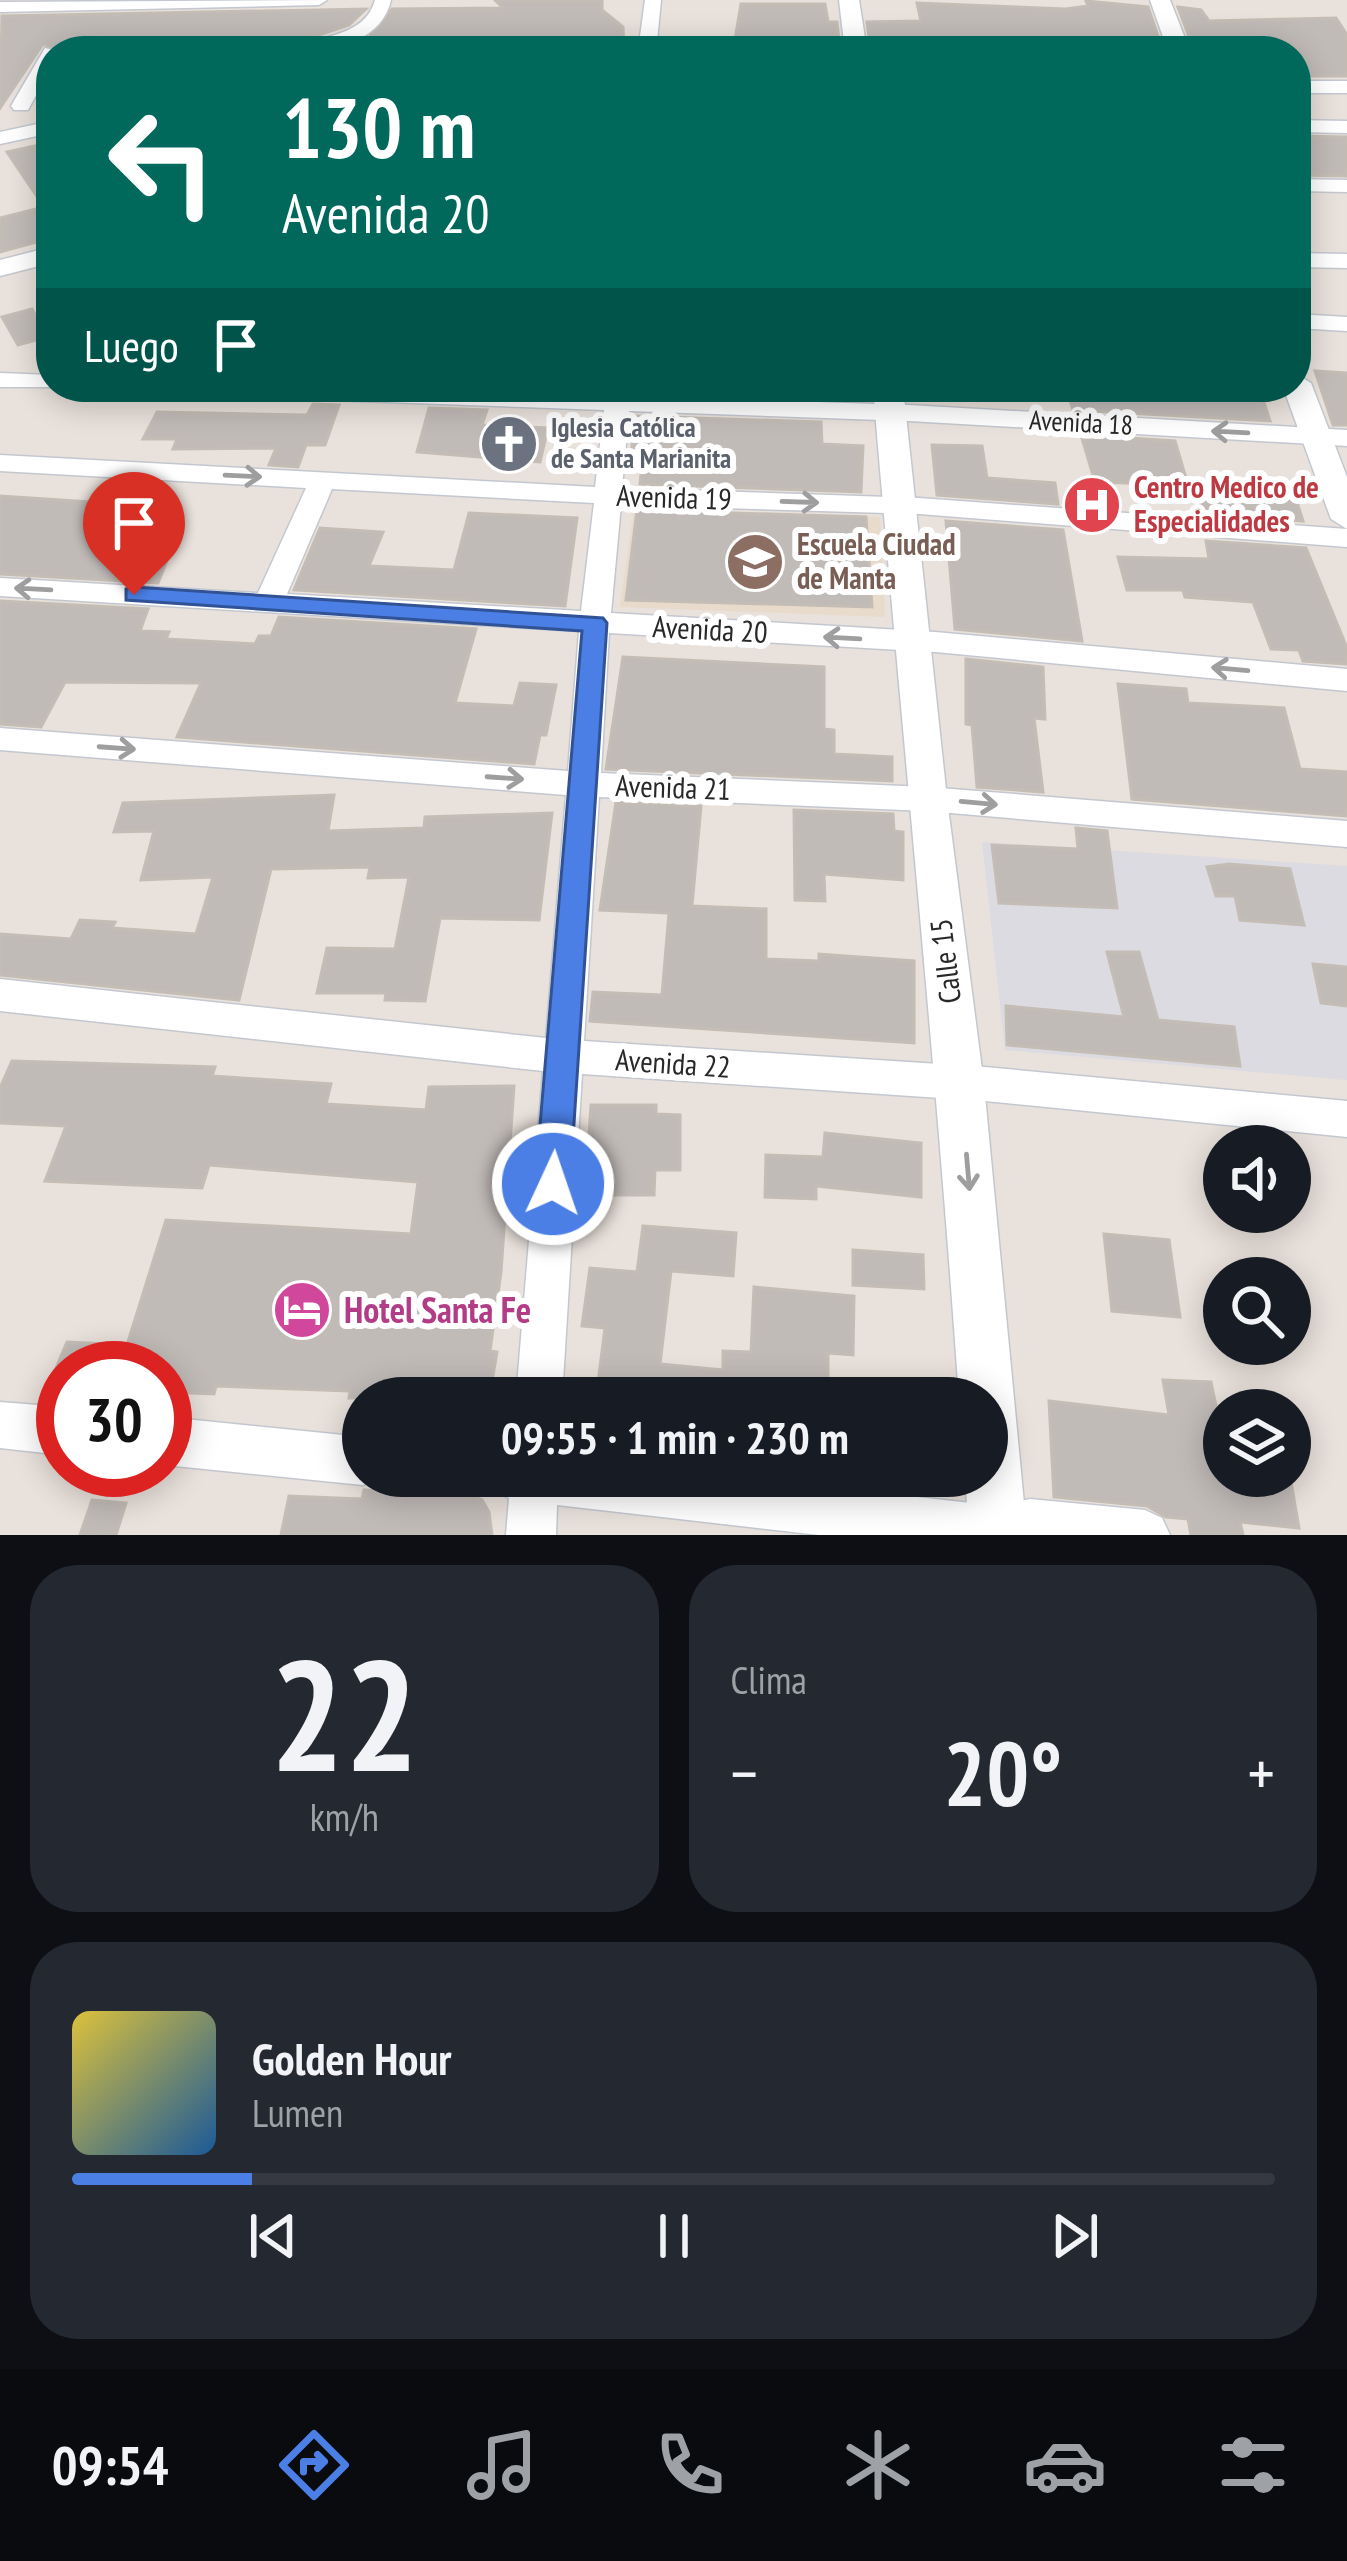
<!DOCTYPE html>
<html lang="es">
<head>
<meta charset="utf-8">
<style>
	:root { --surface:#171b24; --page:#242831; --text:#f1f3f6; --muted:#9ea1a6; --line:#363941; --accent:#4b7fe6 }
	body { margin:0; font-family:"PT Sans Narrow",sans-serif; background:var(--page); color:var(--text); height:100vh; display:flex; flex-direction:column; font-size:45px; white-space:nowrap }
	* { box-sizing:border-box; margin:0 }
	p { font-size:39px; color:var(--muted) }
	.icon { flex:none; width:66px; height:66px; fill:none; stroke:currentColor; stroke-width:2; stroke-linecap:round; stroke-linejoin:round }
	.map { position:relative; height:1535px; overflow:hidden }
	.drawer { display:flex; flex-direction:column; gap:30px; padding:30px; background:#0d0f14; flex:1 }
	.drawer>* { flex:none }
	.top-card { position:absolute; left:36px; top:36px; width:1275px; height:366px; border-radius:48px; box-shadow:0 6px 30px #0003; background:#00695c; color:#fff; overflow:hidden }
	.controls { position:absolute; left:1203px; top:1125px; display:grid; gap:24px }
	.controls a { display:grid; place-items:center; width:108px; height:108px; border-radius:50%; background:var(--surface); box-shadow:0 6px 30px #0003; font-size:60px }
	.speed { position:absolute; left:36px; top:1341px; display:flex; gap:24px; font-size:60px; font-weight:700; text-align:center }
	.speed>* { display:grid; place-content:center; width:156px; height:156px; border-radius:50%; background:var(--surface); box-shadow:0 6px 30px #0003; line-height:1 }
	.speed .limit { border:18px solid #d22; background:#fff; color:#111 }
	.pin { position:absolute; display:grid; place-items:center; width:102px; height:102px; color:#fff; margin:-123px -51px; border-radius:50% 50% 50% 0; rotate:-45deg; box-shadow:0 0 12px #0007 }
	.pin .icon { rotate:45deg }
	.me { position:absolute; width:132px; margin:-66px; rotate:3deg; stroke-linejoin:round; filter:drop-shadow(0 0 9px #0008) }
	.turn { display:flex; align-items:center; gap:42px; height:252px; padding:0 48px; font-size:54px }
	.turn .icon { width:156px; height:156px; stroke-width:2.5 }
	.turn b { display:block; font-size:84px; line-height:102px }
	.then { display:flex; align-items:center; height:114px; padding:0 48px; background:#0003; gap:24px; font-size:45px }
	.big { font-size:90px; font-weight:600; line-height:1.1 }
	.drawer .tile { flex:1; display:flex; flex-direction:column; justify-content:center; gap:18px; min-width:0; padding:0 42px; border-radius:48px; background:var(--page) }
	.drawer .dial { align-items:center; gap:0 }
	.dial b { font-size:156px; line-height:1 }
	.song { display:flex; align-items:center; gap:36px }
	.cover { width:144px; height:144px; border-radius:18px; background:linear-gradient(135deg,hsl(50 70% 55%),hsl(210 70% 35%)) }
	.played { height:12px; border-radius:6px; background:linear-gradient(90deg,var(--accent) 15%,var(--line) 15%) }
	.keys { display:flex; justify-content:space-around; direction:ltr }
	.heat { display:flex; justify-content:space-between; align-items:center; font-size:66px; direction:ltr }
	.drawer .tiles { flex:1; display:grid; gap:30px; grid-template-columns:1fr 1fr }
	.tile:last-child { grid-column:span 2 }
	.trip { position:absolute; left:342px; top:1377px; width:666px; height:120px; border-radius:60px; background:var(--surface); box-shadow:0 6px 30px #0003; font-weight:600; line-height:120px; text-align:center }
	.menu { display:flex; height:192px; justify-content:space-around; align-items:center; background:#090b0e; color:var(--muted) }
	.menu .icon { width:84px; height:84px }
	.menu .on { color:var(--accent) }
	.menu b { font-size:54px; color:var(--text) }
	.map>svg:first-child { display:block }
	.industrial { fill:#dcdbe2 }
	.education { fill:#e9dbcc }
	.building { fill:#c1bbb8; stroke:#c4bdb5; stroke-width:3 }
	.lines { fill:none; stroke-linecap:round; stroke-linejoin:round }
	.minor-casing { stroke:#c3c8d0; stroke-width:3 }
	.tertiary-casing { stroke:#c3c8d0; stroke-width:3 }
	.minor { fill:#fff; fill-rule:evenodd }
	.tertiary { fill:#fff; fill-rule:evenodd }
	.oneway { stroke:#9e9e9e }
	.route { fill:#4b7fe6; stroke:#315396; stroke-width:3 }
	.labels { text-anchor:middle; stroke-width:12; stroke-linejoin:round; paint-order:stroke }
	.far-street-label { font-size:27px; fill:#282828; stroke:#fff }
	.far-worship-label { font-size:27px; font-weight:bold; fill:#5b616d; stroke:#fff; text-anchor:start }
	.health-label { font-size:30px; font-weight:bold; fill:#be3a42; stroke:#fff; text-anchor:start }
	.street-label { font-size:30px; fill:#282828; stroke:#fff }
	.education-label { font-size:30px; font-weight:bold; fill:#785e54; stroke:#fff; text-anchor:start }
	.near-hotel-label { font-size:36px; font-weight:bold; fill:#b23c85; stroke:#fff; text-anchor:start }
</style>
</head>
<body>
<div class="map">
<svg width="1347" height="1535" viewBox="0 0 1347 1535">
	<rect width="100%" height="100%" fill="#e9e1db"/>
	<path class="industrial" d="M982,842L1347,866V1080L1005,1050Z"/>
	<path class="education" d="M634,508L880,517L885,617L620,607Z"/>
	<g class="building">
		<path d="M495,0H602V10L623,27L624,51H338L368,39L392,9L503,8Z"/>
		<path d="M1086,1L1148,7L1162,48L871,51L867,22L921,21L917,3L1066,9L1088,6Z"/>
		<path d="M741,4H825L828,22H837L840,50L766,47V51H733Z"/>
		<path d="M1178,7L1201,10L1209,21L1336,18L1347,35V76H1296V48L1193,47Z"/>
		<path d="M366,9L349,25L301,41L288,51H63L43,44L0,108L2,16Z"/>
		<path d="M1296,136L1347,137V176L1296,175Z"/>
		<path d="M35,146L51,168V238L0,252V218L44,207L7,152Z"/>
		<path d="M32,309L47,337L18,345L2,317Z"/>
		<path d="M1315,371L1347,373V425H1333Z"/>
		<path d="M636,387L820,389V398L636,392Z"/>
		<path d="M1074,387H1259L1270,421L1073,410L1067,391H1075Z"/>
		<path d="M313,404L339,405L325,445H306L298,467L269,465L276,448L173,449L177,439H143L157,412L307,415Z"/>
		<path d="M429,408L487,410L482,425L548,428L540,462L417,452Z"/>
		<path d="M634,416L821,422L822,444L863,446L861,492L640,484L642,462H631Z"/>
		<path d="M1081,435L1175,441L1188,485L1095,482Z"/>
		<path d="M932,445L982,446L987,478L1055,483L1058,504L937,495Z"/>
		<path d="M1194,489L1295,496L1303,521L1201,514Z"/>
		<path d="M0,496L123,504L102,542L173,545L158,583L0,574Z"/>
		<path d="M637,510L866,517L872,607L626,600Z"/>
		<path d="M469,513L577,518L565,606L294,590L320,528L383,532L369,566L454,570Z"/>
		<path d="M946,521L1063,530L1082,641L955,629Z"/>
		<path d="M1206,541L1306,548L1347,648V664L1303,661L1299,650L1271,649L1253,602L1185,597L1183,590H1127L1118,557L1209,559Z"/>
		<path d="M0,601L148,609L140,631L169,632L166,639L255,644L259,636H271L279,617L476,629L455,703L514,706L520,683L556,685L546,735H540L534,764L177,737L201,683L65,682L41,727L0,724Z"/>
		<path d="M623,657L824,667V729L834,730V754L892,757V781L606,769Z"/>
		<path d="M966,659L1043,667L1045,719L1034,718L1043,792L977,787L972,725L966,724Z"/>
		<path d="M1118,684L1186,689L1188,703L1284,708L1300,769L1347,772V816L1132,799Z"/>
		<path d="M334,795L328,831L424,828L425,817L552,813L539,920L440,918L425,1001L385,1000L386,993H317L327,948L395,949L409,877L368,878L370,867L271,869L239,1000L0,975V934L71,939L80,920L115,922L112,928L196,934L213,877L141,880L154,831L114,832L123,803Z"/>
		<path d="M616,802L701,806L692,906L766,909V959L819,961V954L914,961V1043L590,1021L593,992L662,995L669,913L600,910Z"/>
		<path d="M794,810L893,814L894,831L903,832V880L824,874L825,901L795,900Z"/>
		<path d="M1076,828L1107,831L1117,908L999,903L992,845L1078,849Z"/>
		<path d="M1229,864L1290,869L1304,925L1240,920L1235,896H1216L1207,867Z"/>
		<path d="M1107,952H1139L1158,1020L1234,1027L1240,1066L1007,1045L1006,1006L1124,1017Z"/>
		<path d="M1313,964L1347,967V1006L1321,1003Z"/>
		<path d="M12,1061L215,1067L212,1076L331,1084L326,1104L426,1110L429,1087L514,1086L501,1272L490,1351L497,1352L489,1398H349L350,1391L216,1386L214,1394L165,1392V1368H56L67,1342L127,1345L166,1220L411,1234L418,1182L209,1165L202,1188L45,1181L66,1126L0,1123V1088Z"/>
		<path d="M591,1105H656V1114L680,1115V1170H655L654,1195H585Z"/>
		<path d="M825,1133L921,1143V1197L816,1186V1199L765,1197L766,1155L823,1157Z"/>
		<path d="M643,1226L736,1233L733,1276L671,1271L660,1364L723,1370V1351L751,1352L754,1287L854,1296L853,1355L828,1353V1398H596L605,1328L582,1326L590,1268L637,1272Z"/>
		<path d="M1104,1234L1169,1240L1180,1317L1112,1311Z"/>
		<path d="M853,1250L923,1255L924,1289L853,1285Z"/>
		<path d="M1163,1380L1211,1382L1224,1444V1476H1290L1299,1528L1240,1522L1243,1535H1191L1188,1519L1166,1517L1147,1506L1054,1497L1049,1401L1169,1415Z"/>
		<path d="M858,1476H941V1495L857,1486Z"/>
		<path d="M364,1490L471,1495L482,1500L489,1512L492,1535H281L289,1496L362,1499Z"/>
		<path d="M92,1500L126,1503L116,1535H80Z"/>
	</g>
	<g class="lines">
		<defs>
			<g id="minor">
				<path d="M327,0L319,5L0,12V2Z"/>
				<path d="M375,0H391C381,44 330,51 292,51C319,33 364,39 375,0Z"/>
				<path d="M645,0H661L656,51H638Z"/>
				<path d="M45,48L59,51H51V68L28,110H14L11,106Z"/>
				<rect x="1296" y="81" width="51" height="12"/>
				<path d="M1296,120L1347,121V133L1296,132Z"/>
				<path d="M51,121V133L0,144V132Z"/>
				<path d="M1296,179L1347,180V192L1296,191Z"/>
				<path d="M1296,253L1347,254V268L1296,267Z"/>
				<path d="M1296,314L1347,317V331L1296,328Z"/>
				<path d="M0,373L51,375V387H60H0Z"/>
				<path d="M155,387H382L606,395L607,387H631V396L909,405L1347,430V446L909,421L629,411L622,488L919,498L1347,529V547L919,514L621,505L611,613L935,632L1347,669V691L935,652L609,633L601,773L927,787L1347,821V847L927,811L599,797L584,1041L985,1067L1347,1101V1137L985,1101L582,1074L562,1398H516L543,1071L0,1011V979L546,1038L566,795L0,750V728L568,771L579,631L0,596V578L258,593L306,488L0,471V455L595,487L604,410L167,394ZM332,489L594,503L581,611L287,594Z"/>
				<path d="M0,1402L63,1407V1455L0,1448Z"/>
				<path d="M165,1417L363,1437V1476H381L363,1485L165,1465Z"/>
				<path d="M491,1476H728L998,1506L1030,1499L1145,1510L1162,1518L1170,1535H819L557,1505L556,1535H506L509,1498L498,1493Z"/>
			</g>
			<g id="tertiary">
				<path d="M839,0H859L867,51H845Z"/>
				<path d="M1150,0H1170L1190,51H1168Z"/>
				<path d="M51,247V263L0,276V260Z"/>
				<path d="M1296,374L1311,383L1347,477V529L1331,519L1283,387H1296Z"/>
				<path d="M873,387H903L947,799L984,1085L1027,1535H969L965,1476H987V1398H959C936,1061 901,724 873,387Z"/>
			</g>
		</defs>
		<use href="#minor" class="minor-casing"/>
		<use href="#tertiary" class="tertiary-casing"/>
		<use href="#minor" class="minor"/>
		<use href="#tertiary" class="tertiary"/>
	</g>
	<defs><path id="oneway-shaft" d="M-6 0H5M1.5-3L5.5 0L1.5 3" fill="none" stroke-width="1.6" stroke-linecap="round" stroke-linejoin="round" transform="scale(3)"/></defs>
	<g class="oneway">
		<use href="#oneway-shaft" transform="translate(1230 432) rotate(-177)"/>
		<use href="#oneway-shaft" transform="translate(243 476) rotate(3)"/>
		<use href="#oneway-shaft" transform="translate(800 502) rotate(2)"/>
		<use href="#oneway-shaft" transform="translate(33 589) rotate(-177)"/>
		<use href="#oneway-shaft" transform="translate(842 638) rotate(-177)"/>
		<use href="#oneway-shaft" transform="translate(1230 669) rotate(-175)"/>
		<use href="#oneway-shaft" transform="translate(117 748) rotate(4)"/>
		<use href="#oneway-shaft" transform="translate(505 778) rotate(4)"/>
		<use href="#oneway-shaft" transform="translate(979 803) rotate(5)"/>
		<use href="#oneway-shaft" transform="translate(968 1172) rotate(85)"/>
	</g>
	<path class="route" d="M134,587L603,618L607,623L570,1184L565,1195L553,1200L540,1195L535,1184L582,631L126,600V589Z"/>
	<defs>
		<symbol id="church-disc" viewBox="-11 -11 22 22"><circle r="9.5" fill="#6b7280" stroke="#fff"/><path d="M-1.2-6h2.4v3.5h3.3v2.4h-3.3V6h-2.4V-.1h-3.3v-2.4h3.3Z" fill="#fff"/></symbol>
		<symbol id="hospital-disc" viewBox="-11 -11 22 22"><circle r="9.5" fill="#e0444e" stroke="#fff"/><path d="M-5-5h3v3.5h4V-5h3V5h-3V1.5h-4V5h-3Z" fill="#fff"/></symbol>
		<symbol id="school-disc" viewBox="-11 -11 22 22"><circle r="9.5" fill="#8d6e63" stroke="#fff"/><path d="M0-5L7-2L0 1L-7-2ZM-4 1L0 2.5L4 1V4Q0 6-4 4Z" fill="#fff"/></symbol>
		<symbol id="hotel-disc" viewBox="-11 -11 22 22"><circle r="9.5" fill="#d1479c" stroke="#fff"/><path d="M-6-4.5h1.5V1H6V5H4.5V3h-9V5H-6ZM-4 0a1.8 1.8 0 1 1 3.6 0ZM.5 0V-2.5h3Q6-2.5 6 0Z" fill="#fff"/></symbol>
	</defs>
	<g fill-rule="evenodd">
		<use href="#church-disc" x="476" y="411" width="66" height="66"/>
		<use href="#hospital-disc" x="1059" y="472" width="66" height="66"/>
		<use href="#school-disc" x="722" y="529" width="66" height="66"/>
		<use href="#hotel-disc" x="269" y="1277" width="66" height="66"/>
	</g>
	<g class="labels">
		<g class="far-street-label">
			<text transform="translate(1081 423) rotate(3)" y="9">Avenida 18</text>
		</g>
		<g class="far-worship-label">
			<text x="551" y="437">Iglesia Católica<tspan x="551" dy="31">de Santa Marianita</tspan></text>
		</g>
		<g class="health-label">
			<text x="1134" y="498">Centro Medico de<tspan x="1134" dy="34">Especialidades</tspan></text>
		</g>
		<g class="street-label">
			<text transform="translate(674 498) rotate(2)" y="10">Avenida 19</text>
			<text transform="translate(710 630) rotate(3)" y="10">Avenida 20</text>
			<text transform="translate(673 788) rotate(2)" y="10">Avenida 21</text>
			<text transform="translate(946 961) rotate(-97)" y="10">Calle 15</text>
			<text transform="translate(673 1064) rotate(4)" y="10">Avenida 22</text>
		</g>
		<g class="education-label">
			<text x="797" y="555">Escuela Ciudad<tspan x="797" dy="34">de Manta</tspan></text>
		</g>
		<g class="near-hotel-label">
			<text x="344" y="1323">Hotel Santa Fe</text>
		</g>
	</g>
</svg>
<div class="controls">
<a><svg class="icon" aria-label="sound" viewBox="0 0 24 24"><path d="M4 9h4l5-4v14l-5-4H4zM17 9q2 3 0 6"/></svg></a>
<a><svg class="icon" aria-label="search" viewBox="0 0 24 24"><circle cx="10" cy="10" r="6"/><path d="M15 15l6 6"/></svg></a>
<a><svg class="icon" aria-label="layers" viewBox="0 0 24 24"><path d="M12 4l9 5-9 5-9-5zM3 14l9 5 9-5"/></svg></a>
</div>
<div class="speed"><div class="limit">30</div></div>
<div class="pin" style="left:134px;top:595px;background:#d93025"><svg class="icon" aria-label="arrive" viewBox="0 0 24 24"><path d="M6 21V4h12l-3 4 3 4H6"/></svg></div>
<svg class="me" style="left:553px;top:1184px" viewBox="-20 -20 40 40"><circle r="17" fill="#4b7fe6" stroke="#fff" stroke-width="3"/><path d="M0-11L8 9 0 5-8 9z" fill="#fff"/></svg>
<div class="trip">09:55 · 1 min · 230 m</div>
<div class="top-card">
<div class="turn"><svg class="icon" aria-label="left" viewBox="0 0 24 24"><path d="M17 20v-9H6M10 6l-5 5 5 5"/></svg><div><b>130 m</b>Avenida 20</div></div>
<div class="then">Luego<svg class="icon" aria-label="arrive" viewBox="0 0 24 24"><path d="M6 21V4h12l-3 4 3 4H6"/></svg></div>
</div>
</div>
<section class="drawer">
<div class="tiles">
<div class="tile dial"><b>22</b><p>km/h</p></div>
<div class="tile"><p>Clima</p>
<div class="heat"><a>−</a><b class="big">20°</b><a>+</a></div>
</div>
<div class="tile">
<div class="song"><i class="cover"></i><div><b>Golden Hour</b><p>Lumen</p></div></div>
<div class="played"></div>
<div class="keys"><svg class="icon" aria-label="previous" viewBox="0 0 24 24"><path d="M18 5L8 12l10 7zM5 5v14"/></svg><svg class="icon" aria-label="pause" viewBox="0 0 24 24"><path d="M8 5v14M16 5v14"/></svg><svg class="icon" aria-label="next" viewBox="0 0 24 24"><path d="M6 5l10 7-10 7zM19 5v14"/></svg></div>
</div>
</div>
</section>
<nav class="menu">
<b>09:54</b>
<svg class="icon on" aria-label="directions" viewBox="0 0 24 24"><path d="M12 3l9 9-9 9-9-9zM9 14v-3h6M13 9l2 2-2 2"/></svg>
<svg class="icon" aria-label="music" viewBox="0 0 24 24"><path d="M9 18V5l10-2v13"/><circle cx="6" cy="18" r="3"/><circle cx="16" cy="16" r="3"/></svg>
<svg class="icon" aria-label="phone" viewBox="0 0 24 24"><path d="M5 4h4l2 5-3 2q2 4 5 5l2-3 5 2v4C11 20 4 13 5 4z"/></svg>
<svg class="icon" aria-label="climate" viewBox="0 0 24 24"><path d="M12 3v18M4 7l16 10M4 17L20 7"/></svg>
<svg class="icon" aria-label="car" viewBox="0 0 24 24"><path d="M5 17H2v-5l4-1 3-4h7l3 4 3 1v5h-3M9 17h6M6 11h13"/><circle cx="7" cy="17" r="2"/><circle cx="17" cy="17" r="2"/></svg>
<svg class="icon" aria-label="filters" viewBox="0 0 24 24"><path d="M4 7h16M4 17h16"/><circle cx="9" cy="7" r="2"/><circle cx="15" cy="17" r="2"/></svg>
</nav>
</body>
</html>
